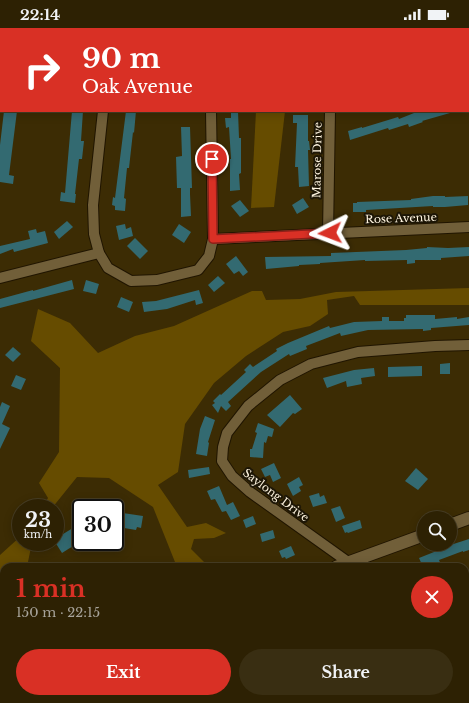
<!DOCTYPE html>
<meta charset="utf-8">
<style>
body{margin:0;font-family:"Libre Baskerville",serif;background:#392e12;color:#f1f3f6;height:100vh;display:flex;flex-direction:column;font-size:15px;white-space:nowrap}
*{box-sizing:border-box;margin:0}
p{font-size:13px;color:#a7a39a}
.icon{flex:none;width:22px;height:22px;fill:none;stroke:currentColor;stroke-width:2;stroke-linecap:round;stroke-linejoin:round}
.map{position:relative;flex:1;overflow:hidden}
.side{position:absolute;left:0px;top:535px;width:469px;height:140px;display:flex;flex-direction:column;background:#2d2103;border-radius:12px 12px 0 0;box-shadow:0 2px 10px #0003,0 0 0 1px #483e25}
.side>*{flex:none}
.hud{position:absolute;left:0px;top:0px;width:469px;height:84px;box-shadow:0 2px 10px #0003,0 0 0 1px #483e25;background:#d93025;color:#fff;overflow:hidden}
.controls{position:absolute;left:417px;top:483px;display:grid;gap:8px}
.controls a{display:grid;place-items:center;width:40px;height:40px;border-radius:50%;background:#2d2103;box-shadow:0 2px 10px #0003,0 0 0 1px #483e25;font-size:20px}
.speed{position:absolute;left:12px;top:471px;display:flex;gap:8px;font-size:20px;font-weight:700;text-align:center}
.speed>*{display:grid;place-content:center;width:52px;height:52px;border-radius:50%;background:#2d2103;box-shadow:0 2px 10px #0003,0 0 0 1px #483e25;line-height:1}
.speed small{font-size:10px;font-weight:400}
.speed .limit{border:2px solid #111;border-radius:6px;background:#fff;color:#111}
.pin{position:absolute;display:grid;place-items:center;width:34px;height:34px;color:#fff;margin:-17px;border:2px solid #fff;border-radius:50%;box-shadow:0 1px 4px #0007}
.me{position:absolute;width:44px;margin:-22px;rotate:267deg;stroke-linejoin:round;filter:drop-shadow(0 0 3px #0008)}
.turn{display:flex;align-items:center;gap:14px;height:84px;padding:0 16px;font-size:18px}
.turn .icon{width:52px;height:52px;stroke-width:2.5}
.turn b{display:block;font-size:28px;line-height:34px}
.round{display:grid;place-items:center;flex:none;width:42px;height:42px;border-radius:21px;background:#392e12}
.summary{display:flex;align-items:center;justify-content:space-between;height:68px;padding:0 16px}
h1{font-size:24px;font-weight:700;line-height:30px;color:#d93025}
.primary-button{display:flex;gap:8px;margin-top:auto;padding:8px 16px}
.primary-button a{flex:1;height:46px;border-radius:24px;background:#d93025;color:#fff;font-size:16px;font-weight:700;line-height:46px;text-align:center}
.primary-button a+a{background:#392e12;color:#f1f3f6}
.status{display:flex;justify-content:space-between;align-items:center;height:28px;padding:0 20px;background:#2d2103;direction:ltr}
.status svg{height:11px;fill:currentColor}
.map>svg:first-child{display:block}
.green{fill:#664c00}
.building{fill:#336a71}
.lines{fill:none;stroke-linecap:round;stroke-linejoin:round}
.minor-casing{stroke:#201500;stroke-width:12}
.tertiary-casing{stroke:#201500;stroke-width:14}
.minor{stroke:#715f39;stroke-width:10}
.tertiary{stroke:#715f39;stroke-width:12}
.route-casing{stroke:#8d1f18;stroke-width:10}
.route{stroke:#d93025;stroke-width:7}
.labels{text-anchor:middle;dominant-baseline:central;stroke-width:4;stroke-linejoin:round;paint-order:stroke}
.street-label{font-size:11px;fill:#fdf3de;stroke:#1d1606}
</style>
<div class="status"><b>22:14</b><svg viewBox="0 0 49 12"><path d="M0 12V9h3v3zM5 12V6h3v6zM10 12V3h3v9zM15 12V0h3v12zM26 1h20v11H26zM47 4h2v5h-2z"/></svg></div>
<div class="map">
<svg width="469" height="675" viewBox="0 0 469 675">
<rect width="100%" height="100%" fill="#3c2c04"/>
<!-- green -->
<g class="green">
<polygon points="256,83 285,83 274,179 251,180"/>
<polygon points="469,260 469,277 360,277 354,268 327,272 328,286 310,298 283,304 246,328 214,355 185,396 178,444 158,457 187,499 206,495 226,505 214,510 194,511 191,521 209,539 177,539 153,479 109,450 77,449 52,480 42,480 48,470 39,455 59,424 60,340 31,313 38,281 70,295 98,325 135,308 174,298 252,263 262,263 266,272 300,271 336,264"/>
<polygon points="21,508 21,514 32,514 27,539 4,539 4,596 0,599 0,527"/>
<polygon points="469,553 469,675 395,675 387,671 465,671 465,555"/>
</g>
<!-- building -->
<g class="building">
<polygon points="4,83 17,83 9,147 14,148 13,156 0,154 0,117"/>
<polygon points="72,83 83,83 81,113 84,113 82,131 79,131 75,166 76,166 75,175 60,173 61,164 65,165"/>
<polygon points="126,83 136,83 134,105 133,104 129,140 127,140 124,170 126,171 125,183 115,182 115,178 112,177 113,169 115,170"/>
<polygon points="231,83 238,83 239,110 241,110 241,145 239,146 240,162 230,163 230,131 231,131 229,99 226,100 225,90 231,90"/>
<polygon points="419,83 450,83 450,85 422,93 423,94 409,99 408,96 389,102 388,100 350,112 348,103 362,99 362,100 398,89 399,91"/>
<polygon points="293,87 308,87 308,113 309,113 310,122 308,122 309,158 299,159 298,139 295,139 297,95 293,95"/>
<polygon points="181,99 190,99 192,160 190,160 190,166 191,188 181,189 181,160 177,160 176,129 182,128"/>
<polygon points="433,168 445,168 445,169 468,168 468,177 445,179 433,179 433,178 366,182 366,184 353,184 353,175 357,175 357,174 411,172 411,171"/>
<polygon points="303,170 309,179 297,186 292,177"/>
<polygon points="240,172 249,183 240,189 231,178"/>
<polygon points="67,193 73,199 59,211 54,204"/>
<polygon points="125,196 126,201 131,199 133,208 119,212 116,198"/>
<polygon points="179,196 191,204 184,215 172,207"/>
<polygon points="36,201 37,205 45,203 48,215 14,224 13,221 0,226 0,218 30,211 28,203"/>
<polygon points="135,210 148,223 140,231 127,218"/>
<polygon points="427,219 448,220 469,219 469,228 441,230 441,232 415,232 415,235 407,236 407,232 365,233 365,232 320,235 320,236 299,237 299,238 266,241 265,229 331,228 331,225 406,222 427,220"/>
<polygon points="236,228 248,244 243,248 239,243 234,246 226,236"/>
<polygon points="218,248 225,255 214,264 208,257"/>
<polygon points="72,252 74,261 0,280 0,271 33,262 33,263"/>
<polygon points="86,252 99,256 96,266 83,263"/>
<polygon points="199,262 203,275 196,277 195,272 167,281 144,284 142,274 156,273"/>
<polygon points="121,269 133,274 129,284 117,279"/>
<polygon points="406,287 435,287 435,291 457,289 457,291 469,289 469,297 431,300 431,302 423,303 423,301 368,302 341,308 340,305 306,318 307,321 290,328 289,326 261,344 228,374 231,378 226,383 221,378 218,385 212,377 215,375 213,373 220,366 221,367 246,344 244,342 250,336 253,339 277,323 276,321 288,315 329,298 330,300 354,294 382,293 382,289 389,289 389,293 404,293 404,290 406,290"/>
<polygon points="13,319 21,326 13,334 5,327"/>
<polygon points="450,335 450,346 440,346 440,336"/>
<polygon points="422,338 422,348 388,349 388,339"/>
<polygon points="374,340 375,348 361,350 362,356 347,359 346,353 327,360 323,350 354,342"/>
<polygon points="16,347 26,351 21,362 11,358"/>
<polygon points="290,367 302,381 295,386 293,385 280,399 267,387"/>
<polygon points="2,374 10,378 2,396 10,400 0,421 0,379"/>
<polygon points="205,388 215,392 208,414 209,415 207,428 196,426 200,401"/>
<polygon points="258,395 274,401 272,409 268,408 266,415 264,414 263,430 250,429 250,421 252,421 257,405 255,404"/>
<polygon points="274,435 281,450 273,454 270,447 265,449 261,441"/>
<polygon points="209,439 210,446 189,450 188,442"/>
<polygon points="416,440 428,451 418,462 405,453"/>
<polygon points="299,449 303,457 299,459 301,463 293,468 287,456"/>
<polygon points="219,458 227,477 233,474 240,488 231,492 226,483 222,484 215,471 211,472 207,463"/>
<polygon points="319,465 320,469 324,467 327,475 313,479 309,468"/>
<polygon points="340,478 345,490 336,494 331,481"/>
<polygon points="116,484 143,488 141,500 137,499 136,502 124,500 124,498 115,497"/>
<polygon points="253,488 256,496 246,500 243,492"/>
<polygon points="360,492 362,500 348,505 347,504 345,505 342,498"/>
<polygon points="81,495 81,513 62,525 55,514 55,511"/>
<polygon points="273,502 275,510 262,514 260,506"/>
<polygon points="469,511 469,522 463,524 463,523 439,532 442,539 423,539 419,530 439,522 438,521"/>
<polygon points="291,518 295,527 286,531 285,529 282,530 279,523"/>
</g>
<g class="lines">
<defs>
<g id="minor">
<polyline points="112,1 113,0"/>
<polyline points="231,1 232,0"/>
<polyline points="374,1 374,0"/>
<polyline points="468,44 469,44"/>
<polyline points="103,83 93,177 94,206 99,225 108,240 131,253 157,252 198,242 209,228 213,211 211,83"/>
<polyline points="328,205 330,83"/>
<polyline points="213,211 469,199"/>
<polyline points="0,250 99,225"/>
<polyline points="348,534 250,464 232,448 222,433 223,419 227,405 248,378 280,352 311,336 358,324 435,318 469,317"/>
</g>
<g id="tertiary">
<polyline points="450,497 469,490"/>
<polyline points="336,539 424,507"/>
<polyline points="8,675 15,671"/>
</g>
</defs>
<!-- minor casing -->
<use href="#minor" class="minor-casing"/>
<!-- tertiary casing -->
<use href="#tertiary" class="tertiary-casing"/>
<!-- minor -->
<use href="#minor" class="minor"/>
<!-- tertiary -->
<use href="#tertiary" class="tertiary"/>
</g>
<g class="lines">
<defs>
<polyline id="route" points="212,131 213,211 330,205"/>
</defs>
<!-- route casing -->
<use href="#route" class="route-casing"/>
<!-- route -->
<use href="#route" class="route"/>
</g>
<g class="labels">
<!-- street labels -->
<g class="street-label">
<text transform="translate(317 132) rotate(-89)">Marose Drive</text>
<text transform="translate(401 190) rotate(-2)">Rose Avenue</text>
<text transform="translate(276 467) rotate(37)">Saylong Drive</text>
</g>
</g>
</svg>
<div class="controls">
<a><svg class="icon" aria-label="search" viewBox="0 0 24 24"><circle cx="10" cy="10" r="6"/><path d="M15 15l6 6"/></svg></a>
</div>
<div class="speed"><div>23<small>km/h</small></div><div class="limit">30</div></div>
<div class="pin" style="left:212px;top:131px;background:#d93025"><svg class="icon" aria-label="arrive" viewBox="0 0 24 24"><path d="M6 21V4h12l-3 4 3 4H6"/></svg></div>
<svg class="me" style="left:330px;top:205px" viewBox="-20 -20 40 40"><path d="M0-17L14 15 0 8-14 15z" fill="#d93025" stroke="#fff" stroke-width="4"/></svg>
<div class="hud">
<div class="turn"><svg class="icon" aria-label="right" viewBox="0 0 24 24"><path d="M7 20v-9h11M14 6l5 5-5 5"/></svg><div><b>90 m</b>Oak Avenue</div></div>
</div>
<section class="side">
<div class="summary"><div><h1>1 min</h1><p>150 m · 22:15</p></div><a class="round" style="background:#d93025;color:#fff"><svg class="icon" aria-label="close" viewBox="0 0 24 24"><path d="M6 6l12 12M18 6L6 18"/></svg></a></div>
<div class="primary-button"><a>Exit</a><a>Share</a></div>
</section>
</div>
